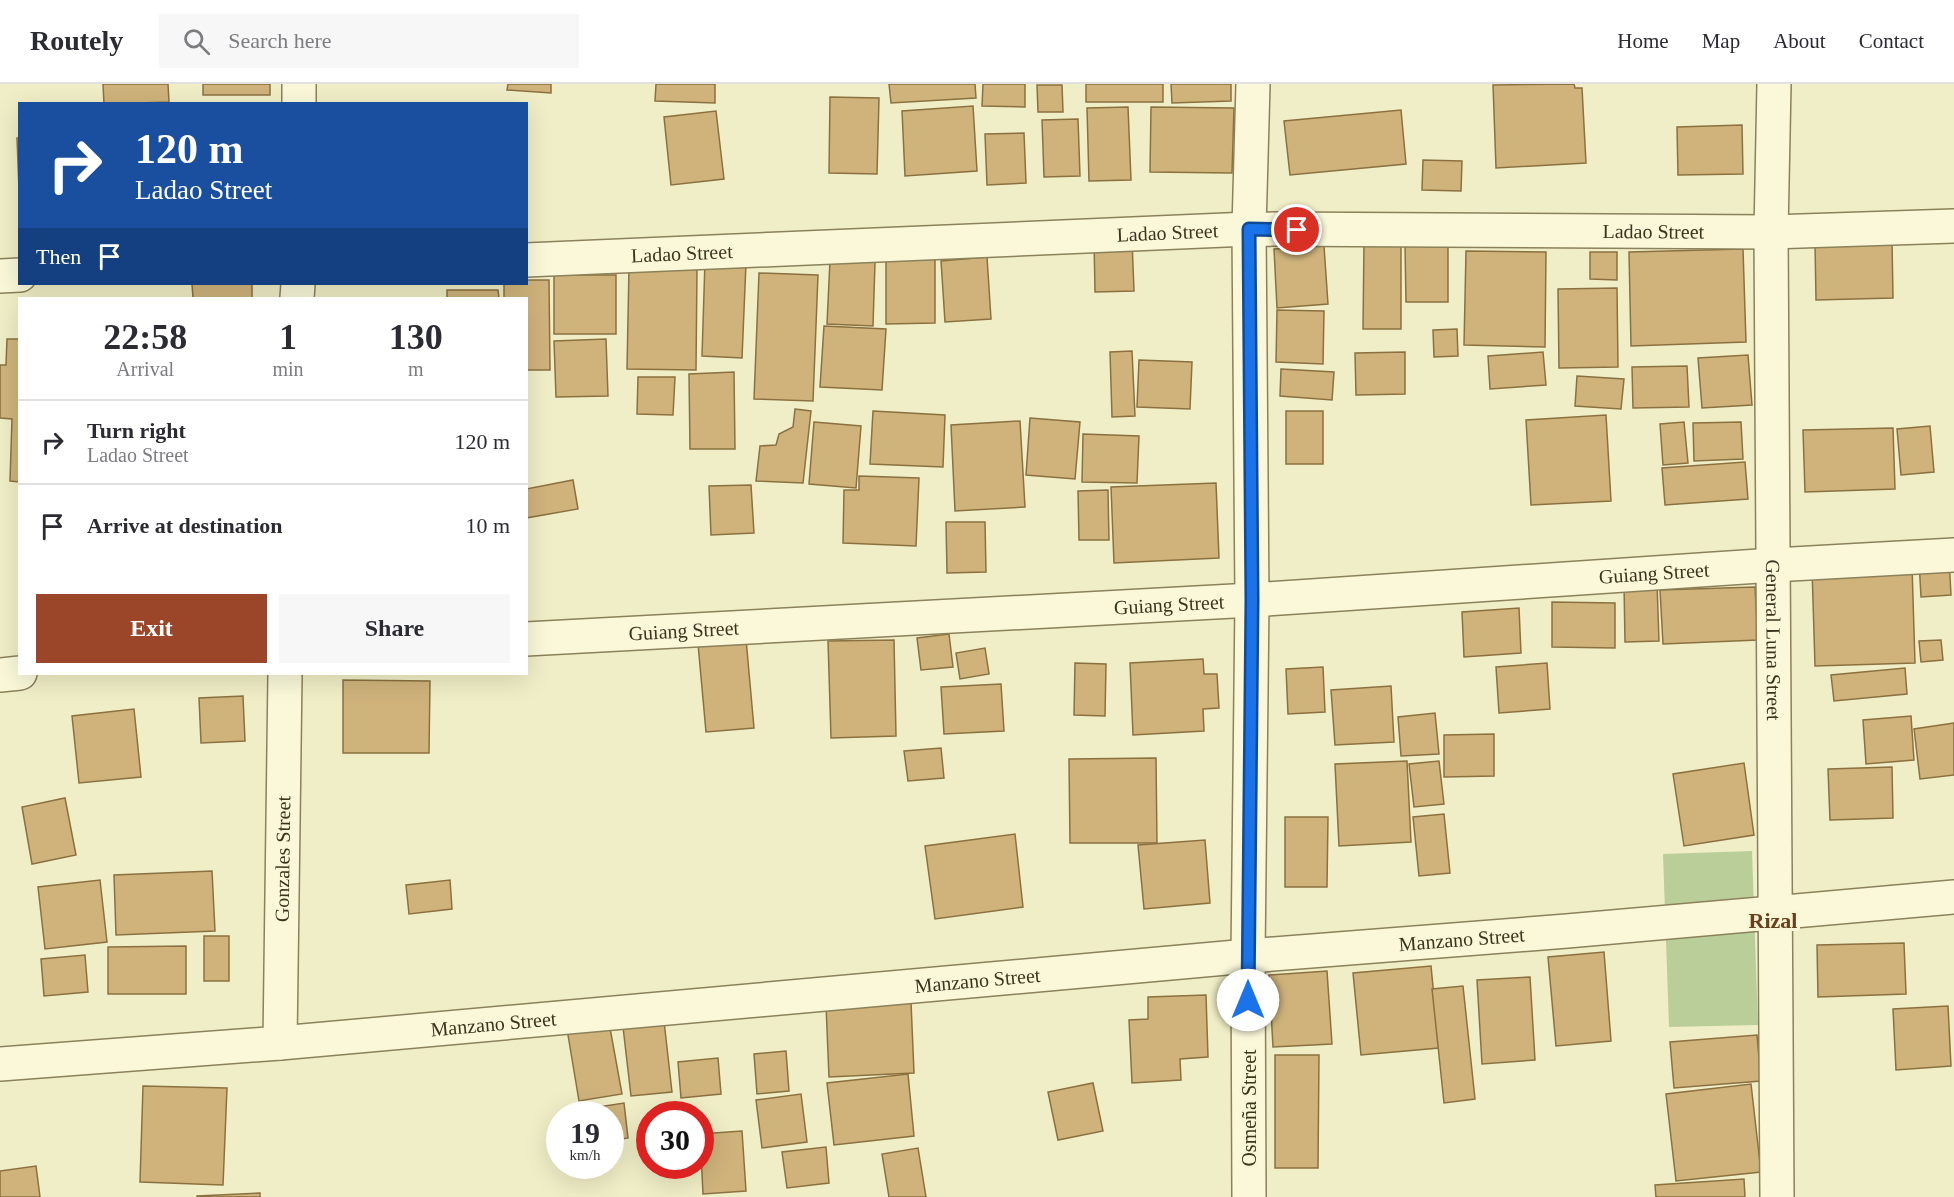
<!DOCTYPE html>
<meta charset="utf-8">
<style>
body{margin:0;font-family:"Times New Roman",serif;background:#f7f7f7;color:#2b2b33;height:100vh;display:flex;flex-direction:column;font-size:22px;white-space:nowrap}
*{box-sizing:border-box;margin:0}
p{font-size:20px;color:#7c7c81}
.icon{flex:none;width:33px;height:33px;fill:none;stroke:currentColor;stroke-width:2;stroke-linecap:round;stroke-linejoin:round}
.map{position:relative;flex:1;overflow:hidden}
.sheet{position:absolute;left:18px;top:213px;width:510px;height:378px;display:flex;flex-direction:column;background:#fff;border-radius:0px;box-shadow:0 6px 24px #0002}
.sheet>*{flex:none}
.guide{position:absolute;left:18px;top:18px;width:510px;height:183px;border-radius:0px;box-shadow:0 6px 24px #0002;background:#1a4fa0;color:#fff;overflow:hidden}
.speed{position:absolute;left:546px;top:1017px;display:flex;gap:12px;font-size:30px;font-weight:700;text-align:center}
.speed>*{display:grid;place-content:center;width:78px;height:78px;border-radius:50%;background:#fff;box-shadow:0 6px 24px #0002;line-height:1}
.speed small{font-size:15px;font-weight:400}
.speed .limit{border:9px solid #d22;background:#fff;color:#111}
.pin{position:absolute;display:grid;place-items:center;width:51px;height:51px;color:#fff;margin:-26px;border:3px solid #fff;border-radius:50%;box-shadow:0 2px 6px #0007}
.me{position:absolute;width:66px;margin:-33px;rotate:0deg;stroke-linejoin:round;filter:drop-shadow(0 0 4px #0008)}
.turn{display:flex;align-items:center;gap:21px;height:126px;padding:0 18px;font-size:27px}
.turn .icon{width:78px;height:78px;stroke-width:2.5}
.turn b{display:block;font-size:42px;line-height:51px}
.then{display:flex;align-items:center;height:57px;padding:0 18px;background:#0003;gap:12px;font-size:22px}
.eta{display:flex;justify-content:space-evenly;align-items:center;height:102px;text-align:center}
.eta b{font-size:36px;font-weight:700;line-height:42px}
.cta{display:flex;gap:12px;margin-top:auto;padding:12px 18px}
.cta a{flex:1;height:69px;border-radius:0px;background:#9c4629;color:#fff;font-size:24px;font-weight:700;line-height:69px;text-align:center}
.cta a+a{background:#f7f7f7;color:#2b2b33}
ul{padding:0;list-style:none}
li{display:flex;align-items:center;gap:18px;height:84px;padding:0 18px;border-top:2px solid #e1e1e2}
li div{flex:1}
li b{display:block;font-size:22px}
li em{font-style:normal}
header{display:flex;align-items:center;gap:36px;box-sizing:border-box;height:84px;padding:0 30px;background:#fff;border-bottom:2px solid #e1e1e2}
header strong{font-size:28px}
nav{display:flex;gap:33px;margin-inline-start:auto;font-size:21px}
.search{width:420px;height:54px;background:#f7f7f7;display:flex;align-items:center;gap:15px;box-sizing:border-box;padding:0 21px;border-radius:0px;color:#7c7c81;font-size:22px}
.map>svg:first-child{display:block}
.green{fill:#bace99}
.building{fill:#cfb37b;stroke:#8b7140;stroke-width:1.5}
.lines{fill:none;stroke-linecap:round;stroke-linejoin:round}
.minor-casing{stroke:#8b815b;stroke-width:36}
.minor{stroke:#faf8d9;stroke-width:33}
.route-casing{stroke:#114b97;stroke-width:15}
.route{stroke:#1a73e8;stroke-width:10}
.labels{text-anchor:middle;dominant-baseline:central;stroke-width:6;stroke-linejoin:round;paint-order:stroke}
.street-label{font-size:20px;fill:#3b341f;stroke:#f7f6d5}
.quarter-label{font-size:22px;font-weight:bold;fill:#69401d;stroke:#f7f6d5}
</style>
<header>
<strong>Routely</strong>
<div class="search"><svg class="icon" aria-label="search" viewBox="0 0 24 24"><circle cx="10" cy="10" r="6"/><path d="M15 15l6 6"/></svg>Search here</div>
<nav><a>Home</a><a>Map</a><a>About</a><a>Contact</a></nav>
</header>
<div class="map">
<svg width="1954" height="1113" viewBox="0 0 1954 1113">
<rect width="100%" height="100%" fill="#f0eec6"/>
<!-- green -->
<polygon class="green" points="1752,767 1758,941 1669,943 1663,770"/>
<!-- building -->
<g class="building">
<polygon points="103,0 168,0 169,18 104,20"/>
<rect x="203" y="0" width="67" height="11"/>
<polygon points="508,0 551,0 551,9 507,6"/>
<polygon points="656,0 715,0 715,19 655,17"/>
<polygon points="889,0 975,0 976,14 891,19"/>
<polygon points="983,0 1025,0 1025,23 982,22"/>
<rect x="1086" y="0" width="77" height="18"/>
<polygon points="1171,0 1231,0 1231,17 1172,19"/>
<polygon points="1574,0 1575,4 1582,4 1586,79 1496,84 1493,1"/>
<polygon points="1037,1 1062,1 1063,28 1038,28"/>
<polygon points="830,13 879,14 877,90 829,89"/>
<polygon points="973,22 977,87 905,92 902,27"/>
<polygon points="1128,23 1131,96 1089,97 1087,24"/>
<polygon points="1151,23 1234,24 1232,89 1150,88"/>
<polygon points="1401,26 1406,80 1290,91 1284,37"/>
<polygon points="716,27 724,95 671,101 664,33"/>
<polygon points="1078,35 1080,92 1044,93 1042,36"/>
<polygon points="1742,41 1743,90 1678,91 1677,43"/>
<polygon points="1024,49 1026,99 987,101 985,50"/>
<polygon points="17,54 20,54 19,106"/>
<polygon points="1423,76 1462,77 1461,107 1422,106"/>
<polygon points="1094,156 1132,156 1134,207 1095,208"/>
<polygon points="1401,157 1401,245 1363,245 1364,158"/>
<polygon points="1892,157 1893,214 1816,216 1815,159"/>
<polygon points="886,162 935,163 935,239 886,240"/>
<polygon points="1324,162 1328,220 1277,224 1274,165"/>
<polygon points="1405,162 1448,162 1448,218 1406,218"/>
<polygon points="1743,165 1746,258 1631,262 1629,168"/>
<polygon points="1466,167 1546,168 1545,263 1464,261"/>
<polygon points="1590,168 1617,168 1617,196 1590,195"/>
<polygon points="987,173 991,235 945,238 941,177"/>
<polygon points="830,176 875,178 873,242 827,240"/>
<polygon points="705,177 746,179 742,274 702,272"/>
<polygon points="629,184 697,184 696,286 627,285"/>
<polygon points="759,189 818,191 813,317 754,315"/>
<rect x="554" y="191" width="62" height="59"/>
<polygon points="526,196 549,196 550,286 526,286 526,214 504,214 504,200 526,200"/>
<polygon points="192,200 252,200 252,214 193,214"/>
<polygon points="1617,204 1618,283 1559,284 1558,205"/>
<polygon points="447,206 498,206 499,214 447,214"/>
<polygon points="1277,226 1324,227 1323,280 1276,278"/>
<polygon points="824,242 886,245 882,306 820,303"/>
<polygon points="1457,245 1458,272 1434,273 1433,246"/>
<polygon points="7,255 20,255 20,398 10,397 12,335 0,334 0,281 6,281"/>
<polygon points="606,255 608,312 556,313 554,257"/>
<polygon points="1132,267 1135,332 1112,333 1110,268"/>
<polygon points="1405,268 1405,310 1356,311 1355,269"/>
<polygon points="1543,268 1546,301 1490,305 1488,272"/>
<polygon points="1748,271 1752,321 1702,324 1698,274"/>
<polygon points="1139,276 1192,278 1190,325 1137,323"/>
<polygon points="1687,282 1689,323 1633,324 1632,283"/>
<polygon points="1281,285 1334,288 1332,316 1280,312"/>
<polygon points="734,288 735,365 690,365 689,290"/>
<polygon points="1577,292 1624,295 1621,325 1575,322"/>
<polygon points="638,293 675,293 673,331 637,330"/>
<polygon points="795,325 811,327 803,399 756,397 760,362 776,361 779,350 793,343"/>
<polygon points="873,327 945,331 943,383 870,380"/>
<rect x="1286" y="327" width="37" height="53"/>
<polygon points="1606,331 1611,417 1531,421 1526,336"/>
<polygon points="1030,334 1080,338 1075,395 1026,391"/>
<polygon points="1020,337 1025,423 955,427 951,341"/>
<polygon points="814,338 861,342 856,404 809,400"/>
<polygon points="1684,338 1688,379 1663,381 1660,340"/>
<polygon points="1741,338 1743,375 1694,377 1693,339"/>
<polygon points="1930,342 1934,388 1901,391 1897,345"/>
<polygon points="1893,344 1895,405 1805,408 1803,346"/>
<polygon points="1083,350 1139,352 1137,399 1082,398"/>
<polygon points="1745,378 1748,415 1665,421 1662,384"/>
<polygon points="859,392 919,394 916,462 843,459 844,406 859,406"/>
<polygon points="573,396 578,425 526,434 526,405"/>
<polygon points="1216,399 1219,474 1114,479 1111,403"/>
<polygon points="751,401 754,449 711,451 709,402"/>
<polygon points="1108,406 1109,456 1079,456 1078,407"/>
<polygon points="946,438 985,438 986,488 947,489"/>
<polygon points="1949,474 1951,511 1921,513 1919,477"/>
<polygon points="1912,482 1915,579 1815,582 1812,485"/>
<polygon points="1657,499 1659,557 1625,558 1624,500"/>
<polygon points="1755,503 1758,556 1663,560 1660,506"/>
<polygon points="1552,518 1615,519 1615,564 1552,563"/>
<polygon points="1519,524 1521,569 1464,573 1462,528"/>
<polygon points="949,550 953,583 921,586 917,554"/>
<polygon points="746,555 754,644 706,648 698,560"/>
<polygon points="894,556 896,652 831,654 828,557"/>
<polygon points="1941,556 1943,576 1921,578 1919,557"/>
<polygon points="985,564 989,590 960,595 956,569"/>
<polygon points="1203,575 1204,590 1217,590 1219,624 1203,625 1204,647 1133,651 1130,579"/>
<polygon points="1075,579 1106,580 1105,632 1074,631"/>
<polygon points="1547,579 1550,625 1499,629 1496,583"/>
<polygon points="1323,583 1325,628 1288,630 1286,585"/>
<polygon points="1905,584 1907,610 1834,617 1831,591"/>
<polygon points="343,596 430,597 429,669 343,669"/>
<polygon points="1001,600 1004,647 944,650 941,603"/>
<polygon points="1391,602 1394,658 1335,661 1331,606"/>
<polygon points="243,612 245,657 201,659 199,614"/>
<polygon points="134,625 141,693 79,699 72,632"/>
<polygon points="1435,629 1439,670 1401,672 1398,633"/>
<polygon points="1911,632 1914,676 1866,680 1863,636"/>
<polygon points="1954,639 1954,691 1920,695 1914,645"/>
<polygon points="1494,650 1494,692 1444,693 1444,651"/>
<polygon points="941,664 944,694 908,697 904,667"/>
<polygon points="1156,674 1157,759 1070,759 1069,675"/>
<polygon points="1407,677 1411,758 1339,762 1335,680"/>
<polygon points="1439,677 1444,720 1414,723 1409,680"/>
<polygon points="1744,679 1754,751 1684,762 1673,690"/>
<polygon points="1892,683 1893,734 1830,736 1828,685"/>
<polygon points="65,714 76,771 32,780 22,723"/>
<polygon points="1444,730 1450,789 1419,792 1413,733"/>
<polygon points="1285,733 1328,733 1327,803 1285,803"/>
<polygon points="1015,750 1023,823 935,835 925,762"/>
<polygon points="1205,756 1210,819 1144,825 1138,761"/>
<polygon points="212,787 215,847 116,851 114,791"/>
<polygon points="100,796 107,858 45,865 38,803"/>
<polygon points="450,796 452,825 409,830 406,801"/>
<rect x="204" y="852" width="25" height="45"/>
<polygon points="1904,859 1906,910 1818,913 1817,861"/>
<polygon points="186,862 186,910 108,910 108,863"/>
<polygon points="1604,868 1611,957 1556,962 1548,873"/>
<polygon points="85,871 88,908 44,912 41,875"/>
<polygon points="1431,882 1439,964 1361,971 1353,889"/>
<polygon points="1327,887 1332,960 1273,963 1269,891"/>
<polygon points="1530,893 1535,976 1482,980 1477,896"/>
<polygon points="1463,902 1475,1015 1444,1019 1432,905"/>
<polygon points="1206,911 1208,973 1180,975 1181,996 1132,999 1129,936 1148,935 1148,913"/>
<polygon points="911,918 914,989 829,993 826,921"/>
<polygon points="1948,922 1951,982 1896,986 1893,925"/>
<polygon points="608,933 622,1010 579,1017 566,939"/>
<polygon points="664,937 672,1008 631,1012 623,943"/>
<polygon points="1757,951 1761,997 1674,1004 1670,958"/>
<polygon points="786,967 789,1007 757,1010 754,970"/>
<polygon points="1275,971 1319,971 1318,1084 1275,1084"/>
<polygon points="718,974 721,1010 681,1014 678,978"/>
<polygon points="908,990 914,1052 834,1061 827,999"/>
<polygon points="1093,999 1103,1047 1058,1056 1048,1008"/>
<polygon points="1751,1000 1761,1088 1676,1097 1666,1010"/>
<polygon points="143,1002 227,1004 223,1101 140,1098"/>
<polygon points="801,1010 807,1058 762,1064 756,1016"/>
<polygon points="624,1019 628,1054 610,1057 610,1030 579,1030 579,1026"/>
<polygon points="742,1047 746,1107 703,1110 700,1050"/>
<polygon points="826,1063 829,1099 787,1104 782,1068"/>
<polygon points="918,1064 926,1113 889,1113 882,1070"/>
<polygon points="36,1082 40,1113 0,1113 0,1087"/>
<polygon points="1744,1095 1745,1113 1656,1113 1655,1101"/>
<polygon points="260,1109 260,1113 197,1113 197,1112"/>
</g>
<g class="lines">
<defs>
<g id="minor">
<path id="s1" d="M1774,0L1771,148L1777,1113"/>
<polyline points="299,20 299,0"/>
<path id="s2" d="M526,176L1249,145L1771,148L1954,142"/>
<polyline points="0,192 20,191"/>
<polyline points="297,214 298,200"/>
<path id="s3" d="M526,555L1252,516L1774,481L1954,471"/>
<polyline points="0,591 20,589"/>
<path id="s4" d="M280,959L285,590"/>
<path id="s5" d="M0,980L280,959L1248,872L1567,847L1954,813"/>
<polyline points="1249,1113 1248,872 1252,516 1249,145 1253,0"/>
</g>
</defs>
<!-- minor casing -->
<use href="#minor" class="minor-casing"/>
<!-- minor -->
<use href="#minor" class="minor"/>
</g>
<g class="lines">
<defs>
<polyline id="route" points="1248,916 1252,516 1249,145 1297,146"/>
</defs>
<!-- route casing -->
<use href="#route" class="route-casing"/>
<!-- route -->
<use href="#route" class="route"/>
</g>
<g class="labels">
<!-- street labels -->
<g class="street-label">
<text stroke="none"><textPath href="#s2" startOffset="1128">Ladao Street</textPath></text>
<text stroke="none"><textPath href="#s2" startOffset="642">Ladao Street</textPath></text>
<text stroke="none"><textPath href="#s2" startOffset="156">Ladao Street</textPath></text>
<text stroke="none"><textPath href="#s3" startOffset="1130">Guiang Street</textPath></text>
<text stroke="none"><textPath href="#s3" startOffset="644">Guiang Street</textPath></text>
<text stroke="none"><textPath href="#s3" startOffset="158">Guiang Street</textPath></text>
<text stroke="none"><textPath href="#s1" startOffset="556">General Luna Street</textPath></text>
<text stroke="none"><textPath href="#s4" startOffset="184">Gonzales Street</textPath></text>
<text stroke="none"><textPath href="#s5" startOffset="1467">Manzano Street</textPath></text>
<text stroke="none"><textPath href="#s5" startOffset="981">Manzano Street</textPath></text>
<text stroke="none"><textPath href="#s5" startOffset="495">Manzano Street</textPath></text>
<text transform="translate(1249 1024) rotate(-90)">Osmeña Street</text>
</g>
<!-- quarter labels -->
<g class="quarter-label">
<text x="1773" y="836">Rizal</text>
</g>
</g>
</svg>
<div class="speed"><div>19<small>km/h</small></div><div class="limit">30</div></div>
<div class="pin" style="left:1297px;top:146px;background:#d93025"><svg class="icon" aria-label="arrive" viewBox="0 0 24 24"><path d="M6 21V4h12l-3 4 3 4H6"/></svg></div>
<svg class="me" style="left:1248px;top:916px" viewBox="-20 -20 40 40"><circle r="19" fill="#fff"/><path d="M0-13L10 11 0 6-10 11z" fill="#1a73e8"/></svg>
<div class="guide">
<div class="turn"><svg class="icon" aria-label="right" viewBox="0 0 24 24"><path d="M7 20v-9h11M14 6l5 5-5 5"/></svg><div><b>120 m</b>Ladao Street</div></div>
<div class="then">Then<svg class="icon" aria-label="arrive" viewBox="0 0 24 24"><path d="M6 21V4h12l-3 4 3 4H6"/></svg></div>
</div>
<section class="sheet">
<div class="eta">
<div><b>22:58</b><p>Arrival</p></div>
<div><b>1</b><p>min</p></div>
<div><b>130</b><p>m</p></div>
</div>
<ul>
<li><svg class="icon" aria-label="right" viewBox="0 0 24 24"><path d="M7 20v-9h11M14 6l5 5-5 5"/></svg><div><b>Turn right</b><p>Ladao Street</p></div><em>120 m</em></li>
<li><svg class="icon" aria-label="arrive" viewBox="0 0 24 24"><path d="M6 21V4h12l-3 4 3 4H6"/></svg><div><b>Arrive at destination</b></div><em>10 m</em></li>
</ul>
<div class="cta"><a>Exit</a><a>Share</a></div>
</section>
</div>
